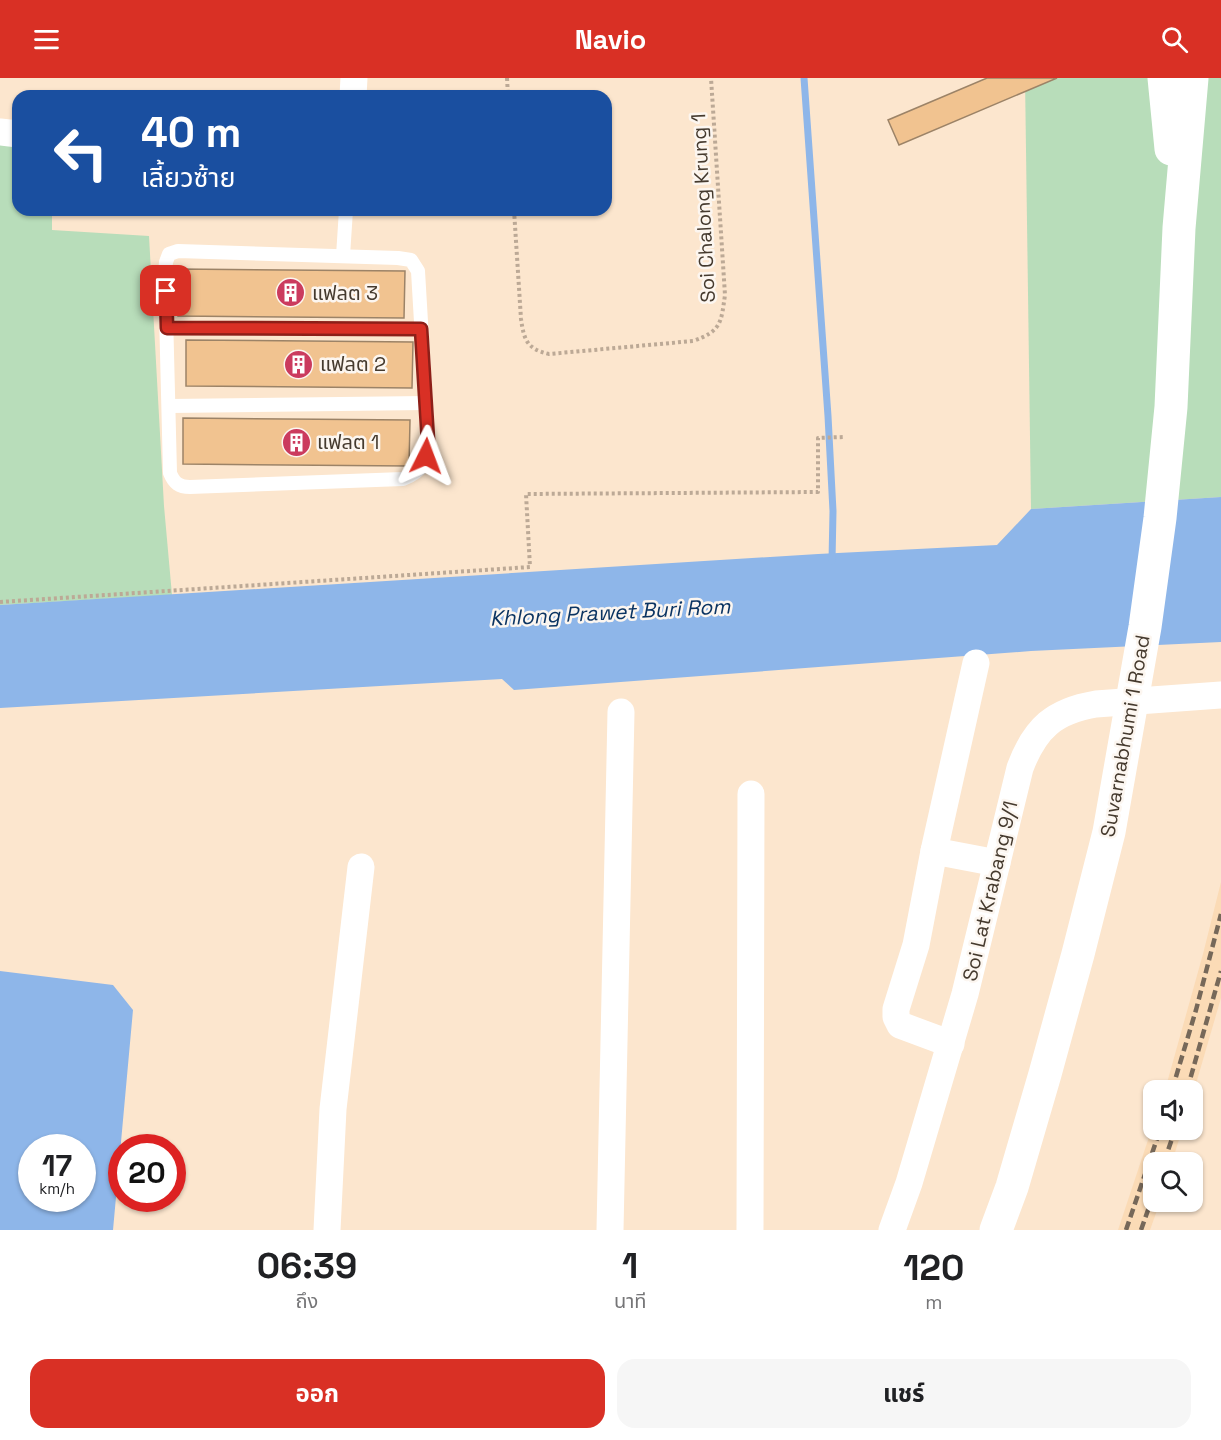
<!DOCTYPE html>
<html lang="th">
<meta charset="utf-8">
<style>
body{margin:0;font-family:"Space Grotesk","Noto Sans Thai",sans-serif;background:#f6f6f6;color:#202124;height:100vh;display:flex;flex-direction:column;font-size:22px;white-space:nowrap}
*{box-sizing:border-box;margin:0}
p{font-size:20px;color:#757577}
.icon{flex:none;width:33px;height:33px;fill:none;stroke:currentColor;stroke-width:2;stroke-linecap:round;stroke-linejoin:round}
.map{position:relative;height:1152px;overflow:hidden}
.sheet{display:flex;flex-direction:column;background:#fff;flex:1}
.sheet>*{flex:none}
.banner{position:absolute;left:12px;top:12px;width:600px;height:126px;border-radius:18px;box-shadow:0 2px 4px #0004;background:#1a4fa0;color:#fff;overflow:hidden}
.fabs{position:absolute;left:1143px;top:1002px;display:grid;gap:12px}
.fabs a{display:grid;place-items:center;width:60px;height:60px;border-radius:12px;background:#fff;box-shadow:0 2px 4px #0004;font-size:30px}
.speed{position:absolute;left:18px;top:1056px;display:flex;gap:12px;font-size:30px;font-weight:700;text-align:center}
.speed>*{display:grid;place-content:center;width:78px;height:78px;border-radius:50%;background:#fff;box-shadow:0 2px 4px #0004;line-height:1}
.speed small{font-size:15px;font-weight:400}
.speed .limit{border:9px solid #d22;background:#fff;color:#111}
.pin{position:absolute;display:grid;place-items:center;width:51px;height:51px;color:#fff;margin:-26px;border-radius:12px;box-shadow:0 3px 9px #0006}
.me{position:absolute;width:66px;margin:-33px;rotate:3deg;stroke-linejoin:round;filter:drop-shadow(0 0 4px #0008)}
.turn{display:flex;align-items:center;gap:21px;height:126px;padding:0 30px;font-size:27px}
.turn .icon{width:78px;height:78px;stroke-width:2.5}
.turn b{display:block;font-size:42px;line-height:51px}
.eta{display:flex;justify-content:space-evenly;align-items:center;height:102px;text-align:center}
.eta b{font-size:36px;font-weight:700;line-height:42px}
.action{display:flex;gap:12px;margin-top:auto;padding:12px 30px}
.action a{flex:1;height:69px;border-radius:18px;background:#d93025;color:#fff;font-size:24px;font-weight:700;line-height:69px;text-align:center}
.action a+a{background:#f6f6f6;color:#202124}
header{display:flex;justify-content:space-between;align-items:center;height:78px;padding:0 30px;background:#d93025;color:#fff;font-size:27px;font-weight:700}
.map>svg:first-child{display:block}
.built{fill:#fbdbb6}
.green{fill:#b8ddba}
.water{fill:#8eb6e9;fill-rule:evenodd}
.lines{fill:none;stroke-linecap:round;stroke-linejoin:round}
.stream{stroke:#8eb6e9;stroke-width:7}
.building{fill:#f1c390;stroke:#9c8367;stroke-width:1.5}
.path{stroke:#bca996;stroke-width:4;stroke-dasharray:3 3;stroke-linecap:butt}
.lane{stroke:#fff;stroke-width:14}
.street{stroke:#fff;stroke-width:27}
.highway{stroke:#fff;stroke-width:33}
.rail{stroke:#766859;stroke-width:4.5;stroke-dasharray:9 4.5;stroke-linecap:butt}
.route-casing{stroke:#8d1f18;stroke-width:15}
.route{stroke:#d93025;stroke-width:10}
.labels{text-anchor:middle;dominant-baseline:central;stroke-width:5;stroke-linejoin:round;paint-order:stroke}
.street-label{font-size:20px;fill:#453a2e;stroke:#fcf6f0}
.poi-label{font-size:20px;fill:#453a2e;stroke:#fcf6f0;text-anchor:start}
.water-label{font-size:21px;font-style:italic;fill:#0b3462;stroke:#fcf6f0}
</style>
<header><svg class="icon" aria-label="menu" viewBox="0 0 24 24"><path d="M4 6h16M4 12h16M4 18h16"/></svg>Navio<svg class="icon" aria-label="search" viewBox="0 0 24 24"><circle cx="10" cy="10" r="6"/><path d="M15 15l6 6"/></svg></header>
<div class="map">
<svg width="1221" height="1152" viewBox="0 0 1221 1152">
<rect width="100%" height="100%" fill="#fce6ce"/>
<!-- built -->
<g class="built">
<polygon points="1221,804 1221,920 1193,1016 1192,1012 1165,1012 1203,876"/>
<polygon points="1153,1047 1154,1052 1182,1052 1172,1084 1154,1084 1154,1124 1160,1124 1150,1152 1118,1152"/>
</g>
<!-- green -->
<g class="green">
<polygon points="1025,0 1221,0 1221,419 1031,431"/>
<polygon points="0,63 18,65 18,132 52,132 52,152 149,158 164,428 172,517 0,527"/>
</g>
<!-- water -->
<g class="water">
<polygon points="1221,419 1221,564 1031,573 514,612 502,601 0,630 0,527 818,476 997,467 1031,431"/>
<path d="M0,893L113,907L133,932L113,1152H0ZM32,1070H82V1120H32Z"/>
</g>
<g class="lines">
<!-- stream -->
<polyline class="stream" points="804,0 828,338 833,433 832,483"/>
</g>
<!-- building -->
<g class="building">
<polygon points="987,0 1057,0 899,67 888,42"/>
<polygon points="178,191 405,193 404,240 178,238"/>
<polygon points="186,262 413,264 412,310 186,308"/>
<polygon points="183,340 410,342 409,388 183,386"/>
</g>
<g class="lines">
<!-- path -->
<g class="path">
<polyline points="507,0 508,18"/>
<path d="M514,132L521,241C524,262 527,271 549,276L693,263C722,253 721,244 725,217L711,0"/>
<polyline points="0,524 530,489 526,416 818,414 818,360 843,359"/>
</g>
<!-- lane -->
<g class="lane">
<path d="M178,173L398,180L411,182L418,193L428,363C425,384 424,393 403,401L190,409C179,409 174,405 170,395L165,195L166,184L169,176Z"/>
<polyline points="343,178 346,132"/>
<polyline points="167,250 421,251"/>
<polyline points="169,328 426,325"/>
</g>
<!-- street -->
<g class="street">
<polyline points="353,18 354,0"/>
<polyline points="0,54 18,56"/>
<polyline points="934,773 997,785"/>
<polyline points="951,966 900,947 896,939 896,931 916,867 934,773 976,585"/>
<polyline points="327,1152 333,1031 361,789"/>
<polyline points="610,1152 621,634"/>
<polyline points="750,1152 751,716"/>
<path d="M892,1152L909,1105L965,916L1020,690C1035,650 1054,633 1096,626L1221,617"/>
</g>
<!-- highway -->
<g class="highway">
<polyline points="1164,0 1171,71"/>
<polyline points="996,1152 1012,1109 1045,996 1078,876 1109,754 1145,549 1160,440 1171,329 1179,150 1192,0"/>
</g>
<!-- rail -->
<g class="rail">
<polyline points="1172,1012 1196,932 1221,836"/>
<polyline points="1187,1012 1221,893"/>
<polyline points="1164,1084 1175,1052"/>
<polyline points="1126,1152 1160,1052"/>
<polyline points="1141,1152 1154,1115"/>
</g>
</g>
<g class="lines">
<defs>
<polyline id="route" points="166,213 167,250 421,251 428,363 426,378"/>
</defs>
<!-- route casing -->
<use href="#route" class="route-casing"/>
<!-- route -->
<use href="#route" class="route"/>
</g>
<!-- icons -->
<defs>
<symbol id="building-disc" viewBox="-11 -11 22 22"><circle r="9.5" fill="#cb3b5e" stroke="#fcf6f0"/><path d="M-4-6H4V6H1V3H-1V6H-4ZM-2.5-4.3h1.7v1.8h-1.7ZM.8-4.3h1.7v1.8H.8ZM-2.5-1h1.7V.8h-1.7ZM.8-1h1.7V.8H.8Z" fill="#fff"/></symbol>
</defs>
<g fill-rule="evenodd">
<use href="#building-disc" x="274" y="198" width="33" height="33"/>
<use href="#building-disc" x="282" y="270" width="33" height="33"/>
<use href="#building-disc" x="280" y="348" width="33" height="33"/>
</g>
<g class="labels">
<!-- street labels -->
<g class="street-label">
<text transform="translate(703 130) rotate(-93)">Soi Chalong Krung 1</text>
<text transform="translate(1125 658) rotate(-80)">Suvarnabhumi 1 Road</text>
<text transform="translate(990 813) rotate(-77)">Soi Lat Krabang 9/1</text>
</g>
<!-- poi labels -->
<g class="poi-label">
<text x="312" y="215">แฟลต 3</text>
<text x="320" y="286">แฟลต 2</text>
<text x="317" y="364">แฟลต 1</text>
</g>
<!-- water labels -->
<g class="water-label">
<text transform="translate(610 534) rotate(-3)">Khlong Prawet Buri Rom</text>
</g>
</g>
</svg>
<div class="fabs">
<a><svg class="icon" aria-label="sound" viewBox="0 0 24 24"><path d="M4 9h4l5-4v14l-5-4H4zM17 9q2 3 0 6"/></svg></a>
<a><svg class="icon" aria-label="search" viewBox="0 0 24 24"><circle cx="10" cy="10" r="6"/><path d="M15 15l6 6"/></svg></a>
</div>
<div class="speed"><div>17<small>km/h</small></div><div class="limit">20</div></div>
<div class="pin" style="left:166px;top:213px;background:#d93025"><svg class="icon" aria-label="arrive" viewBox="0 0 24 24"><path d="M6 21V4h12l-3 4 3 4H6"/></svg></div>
<svg class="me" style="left:426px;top:378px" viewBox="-20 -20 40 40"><path d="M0-17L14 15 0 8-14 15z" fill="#d93025" stroke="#fff" stroke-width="4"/></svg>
<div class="banner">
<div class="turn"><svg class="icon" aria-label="left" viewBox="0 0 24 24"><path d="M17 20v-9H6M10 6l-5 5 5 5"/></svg><div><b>40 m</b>เลี้ยวซ้าย</div></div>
</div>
</div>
<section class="sheet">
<div class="eta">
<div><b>06:39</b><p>ถึง</p></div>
<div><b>1</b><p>นาที</p></div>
<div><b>120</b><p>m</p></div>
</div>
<div class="action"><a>ออก</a><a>แชร์</a></div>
</section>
